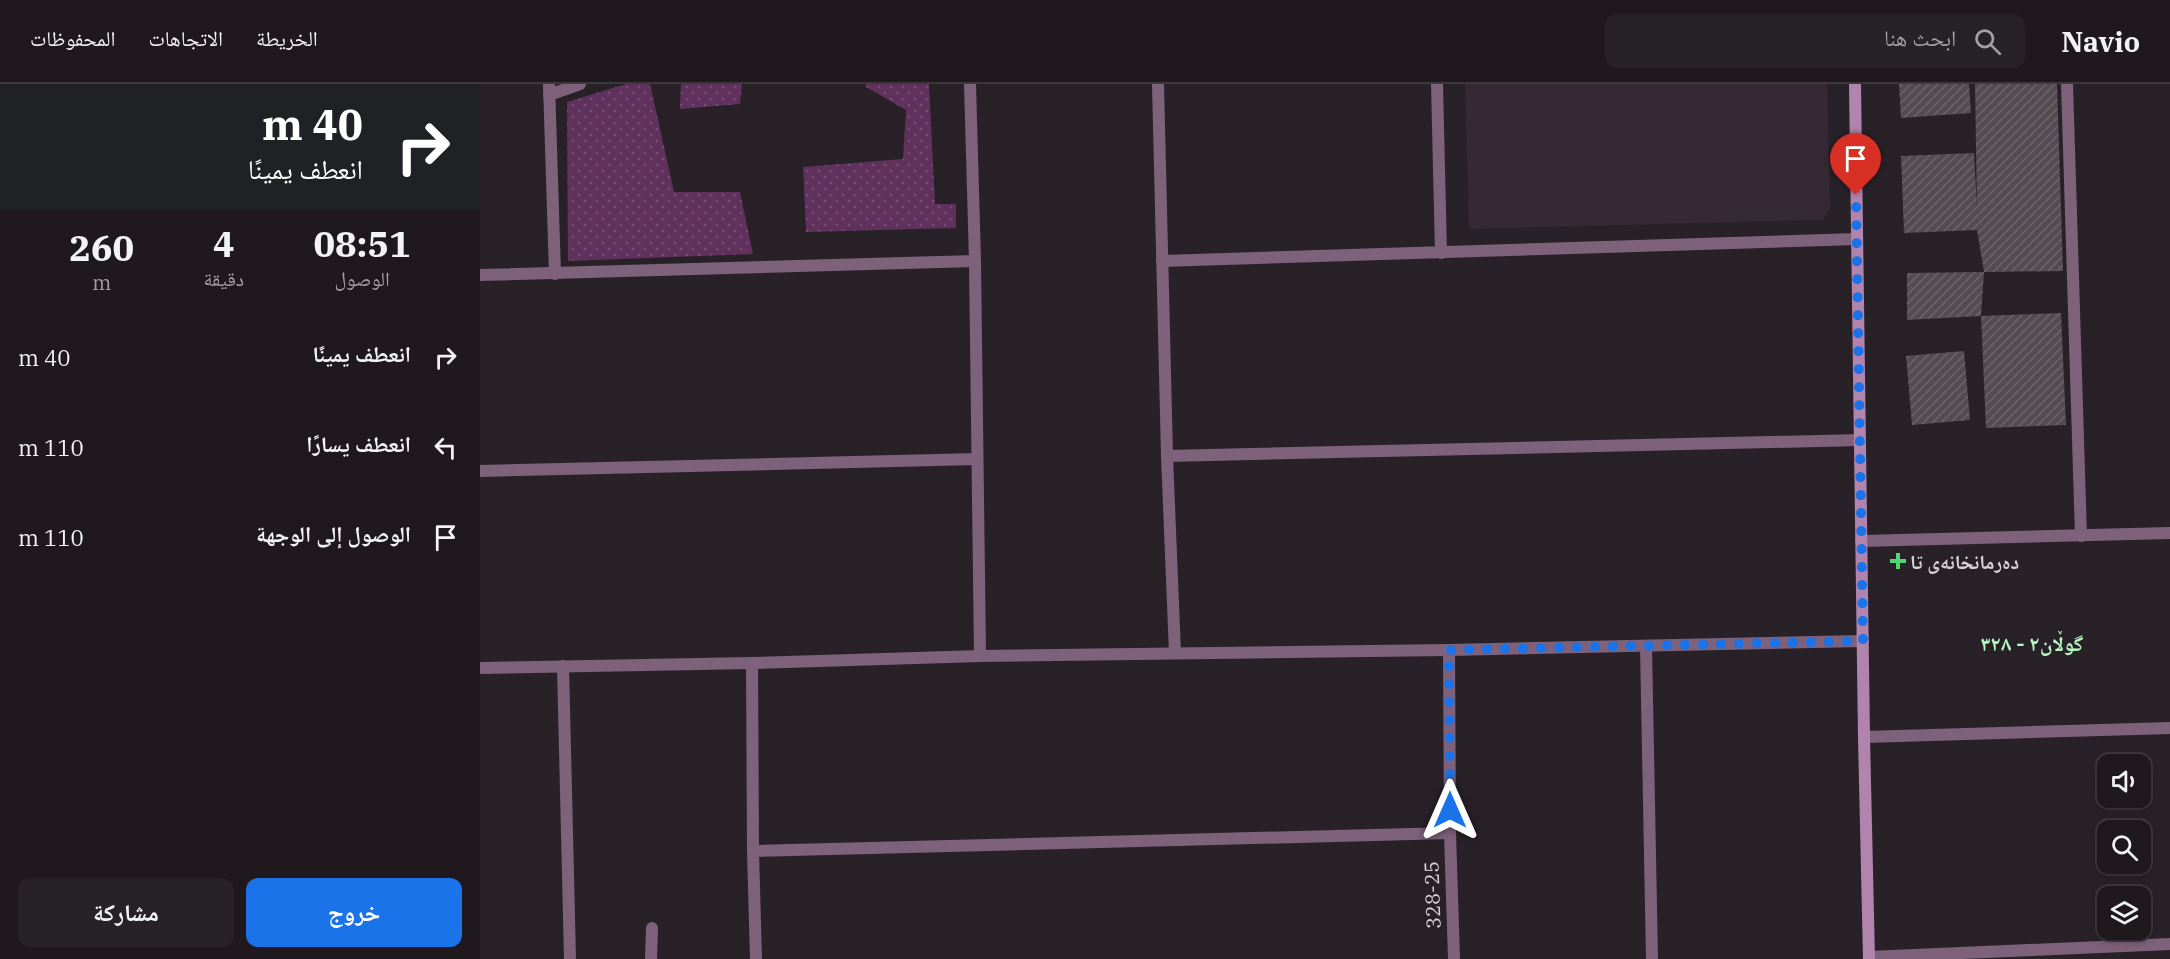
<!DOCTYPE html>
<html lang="ar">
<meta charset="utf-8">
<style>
body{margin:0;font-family:"IBM Plex Serif","Noto Naskh Arabic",serif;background:#272227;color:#f1f3f6;direction:rtl;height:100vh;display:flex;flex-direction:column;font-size:22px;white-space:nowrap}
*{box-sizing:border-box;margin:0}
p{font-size:20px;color:#a1a0a4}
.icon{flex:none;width:33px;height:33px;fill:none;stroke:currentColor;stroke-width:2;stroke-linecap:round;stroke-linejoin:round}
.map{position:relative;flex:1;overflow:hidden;direction:ltr}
.sheet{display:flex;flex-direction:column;background:#1f191e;width:480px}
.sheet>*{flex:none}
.banner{background:#202124;color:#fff;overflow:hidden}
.buttons{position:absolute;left:1617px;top:670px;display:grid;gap:12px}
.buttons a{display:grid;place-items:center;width:54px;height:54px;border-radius:12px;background:#1f191e;box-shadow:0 3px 9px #0003,0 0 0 2px #3c383c;font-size:30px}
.pin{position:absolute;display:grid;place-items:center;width:51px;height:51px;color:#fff;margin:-62px -26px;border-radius:50% 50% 50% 0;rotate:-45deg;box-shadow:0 0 6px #0007}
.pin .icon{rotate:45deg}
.me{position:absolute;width:66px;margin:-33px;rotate:0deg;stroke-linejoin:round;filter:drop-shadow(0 0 4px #0008)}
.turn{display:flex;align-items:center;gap:21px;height:126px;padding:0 18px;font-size:27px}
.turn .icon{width:78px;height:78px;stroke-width:2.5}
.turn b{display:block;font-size:42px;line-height:51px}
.eta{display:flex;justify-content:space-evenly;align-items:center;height:102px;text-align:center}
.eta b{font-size:36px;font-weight:700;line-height:42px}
.cta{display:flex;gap:12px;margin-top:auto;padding:12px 18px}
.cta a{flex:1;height:69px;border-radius:12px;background:#1a73e8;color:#fff;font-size:24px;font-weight:700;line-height:69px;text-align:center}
.cta a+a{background:#272227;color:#f1f3f6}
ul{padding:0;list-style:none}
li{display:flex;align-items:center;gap:18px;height:90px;padding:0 18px}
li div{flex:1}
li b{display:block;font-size:22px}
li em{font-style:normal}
header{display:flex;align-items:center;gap:36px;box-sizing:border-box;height:84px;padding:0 30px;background:#1f191e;border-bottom:2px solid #3c383c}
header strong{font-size:28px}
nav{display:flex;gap:33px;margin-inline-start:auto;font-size:21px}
.search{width:420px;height:54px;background:#272227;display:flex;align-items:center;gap:15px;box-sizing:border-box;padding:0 21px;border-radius:12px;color:#a1a0a4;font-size:22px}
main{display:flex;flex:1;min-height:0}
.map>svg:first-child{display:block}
.built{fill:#352934}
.garden{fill:url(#garden-dots)}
.building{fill:url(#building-hatch)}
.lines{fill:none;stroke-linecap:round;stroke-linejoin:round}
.lane{stroke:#7e627b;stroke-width:12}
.street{stroke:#7e627b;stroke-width:12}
.secondary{stroke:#b184ad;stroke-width:12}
.route{stroke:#1a73e8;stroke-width:10;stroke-dasharray:0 18}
.poi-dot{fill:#4ed675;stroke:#292128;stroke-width:2}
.labels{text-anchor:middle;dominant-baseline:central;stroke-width:6;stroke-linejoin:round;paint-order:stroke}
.poi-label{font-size:20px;font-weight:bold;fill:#d7d2d6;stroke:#292128;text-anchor:start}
.street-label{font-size:20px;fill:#d7d2d6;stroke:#292128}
.neighbourhood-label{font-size:21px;font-weight:bold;fill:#b4f7c1;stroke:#292128}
</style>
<header>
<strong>Navio</strong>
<div class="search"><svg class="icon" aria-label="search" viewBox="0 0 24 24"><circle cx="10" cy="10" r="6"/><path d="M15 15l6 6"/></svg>ابحث هنا</div>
<nav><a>الخريطة</a><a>الاتجاهات</a><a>المحفوظات</a></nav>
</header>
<main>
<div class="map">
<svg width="1690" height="875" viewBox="0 0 1690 875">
<defs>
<pattern id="garden-dots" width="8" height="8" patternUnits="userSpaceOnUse" patternTransform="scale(1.5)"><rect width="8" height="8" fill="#5f315c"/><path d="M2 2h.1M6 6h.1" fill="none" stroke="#754e73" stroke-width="1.8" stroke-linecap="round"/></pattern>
<pattern id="building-hatch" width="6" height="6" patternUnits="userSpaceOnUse" patternTransform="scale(1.5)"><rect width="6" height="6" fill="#544b53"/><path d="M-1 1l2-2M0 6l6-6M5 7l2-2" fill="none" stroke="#6c646b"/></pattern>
</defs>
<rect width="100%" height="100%" fill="#292128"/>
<!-- built -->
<polygon class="built" points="985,0 1347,0 1350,124 1342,136 989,145"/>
<!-- garden -->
<g class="garden">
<polygon points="146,0 170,0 194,108 260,108 273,170 88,177 87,18"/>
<polygon points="201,0 262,0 260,20 200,25"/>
<polygon points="386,0 449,0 455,120 476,120 476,144 326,148 323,83 423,75 426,26 386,3"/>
</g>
<!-- building -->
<g class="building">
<polygon points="1419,0 1489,0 1491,29 1421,34"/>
<polygon points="1495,0 1577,0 1583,187 1504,188 1497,146 1424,149 1421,72 1494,69 1497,124"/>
<polygon points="1504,188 1501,232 1427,236 1427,189"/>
<polygon points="1581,229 1586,341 1506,344 1501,232"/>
<polygon points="1484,267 1490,336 1432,341 1426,272"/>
</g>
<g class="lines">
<!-- lane -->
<polyline class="lane" points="171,875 172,844"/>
<!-- street -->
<g class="street">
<polyline points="69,0 75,190"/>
<polyline points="490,0 495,177 500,572"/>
<polyline points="678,0 687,372 695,569"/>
<polyline points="957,0 961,169"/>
<polyline points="1587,0 1601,452"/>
<polyline points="69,11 100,0"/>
<polyline points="682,177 1377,155"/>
<polyline points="0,191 495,177"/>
<polyline points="687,372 1380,356"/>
<polyline points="0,387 497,375"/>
<polyline points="1381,457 1690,449"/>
<polyline points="1166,562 1172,875"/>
<polyline points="969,566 970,749 974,875"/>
<polyline points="272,579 273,767 276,875"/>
<polyline points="83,582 90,875"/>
<polyline points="0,584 272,579 500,572 969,566 1383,557"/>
<polyline points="1384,653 1690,644"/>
<polyline points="273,767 970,749"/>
<polyline points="1389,873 1690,860"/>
</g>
<!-- secondary -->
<polyline class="secondary" points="1375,0 1384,653 1389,875"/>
</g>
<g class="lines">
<!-- route -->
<polyline class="route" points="970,726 969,566 1383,557 1376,111"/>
</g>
<!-- markers -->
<path class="poi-dot" d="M1415 468h6v6h6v6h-6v6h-6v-6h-6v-6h6z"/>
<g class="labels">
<!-- poi labels -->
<g class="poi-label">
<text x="1430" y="477">دەرمانخانەی تا</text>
</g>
<!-- street labels -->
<g class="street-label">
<text transform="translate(952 811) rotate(-92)">328-25</text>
</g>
<!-- neighbourhood labels -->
<g class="neighbourhood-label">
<text x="1552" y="559">گوڵان٢ - ٣٢٨</text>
</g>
</g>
</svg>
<div class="buttons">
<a><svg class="icon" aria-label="sound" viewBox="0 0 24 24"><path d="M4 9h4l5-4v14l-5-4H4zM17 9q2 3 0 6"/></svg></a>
<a><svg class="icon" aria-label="search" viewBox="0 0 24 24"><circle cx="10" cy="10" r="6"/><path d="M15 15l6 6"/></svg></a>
<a><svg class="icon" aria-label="layers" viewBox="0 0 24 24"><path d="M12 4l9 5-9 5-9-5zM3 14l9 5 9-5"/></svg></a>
</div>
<div class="pin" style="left:1376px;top:111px;background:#d93025"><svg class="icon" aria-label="arrive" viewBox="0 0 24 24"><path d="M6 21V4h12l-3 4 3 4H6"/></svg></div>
<svg class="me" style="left:970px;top:726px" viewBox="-20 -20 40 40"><path d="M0-17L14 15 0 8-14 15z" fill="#1a73e8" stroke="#fff" stroke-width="4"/></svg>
</div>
<section class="sheet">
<div class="banner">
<div class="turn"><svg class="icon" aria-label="right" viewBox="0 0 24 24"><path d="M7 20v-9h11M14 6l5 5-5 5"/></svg><div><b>40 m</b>انعطف يمينًا</div></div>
</div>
<div class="eta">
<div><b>08:51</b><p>الوصول</p></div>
<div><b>4</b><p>دقيقة</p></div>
<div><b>260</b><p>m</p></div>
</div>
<ul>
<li><svg class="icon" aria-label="right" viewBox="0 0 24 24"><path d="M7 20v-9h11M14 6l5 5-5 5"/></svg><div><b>انعطف يمينًا</b></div><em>40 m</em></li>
<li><svg class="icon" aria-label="left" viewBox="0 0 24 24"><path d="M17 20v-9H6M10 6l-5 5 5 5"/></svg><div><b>انعطف يسارًا</b></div><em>110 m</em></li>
<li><svg class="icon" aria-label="arrive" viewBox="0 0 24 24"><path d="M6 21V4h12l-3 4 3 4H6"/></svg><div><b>الوصول إلى الوجهة</b></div><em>110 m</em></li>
</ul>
<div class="cta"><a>خروج</a><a>مشاركة</a></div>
</section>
</main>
